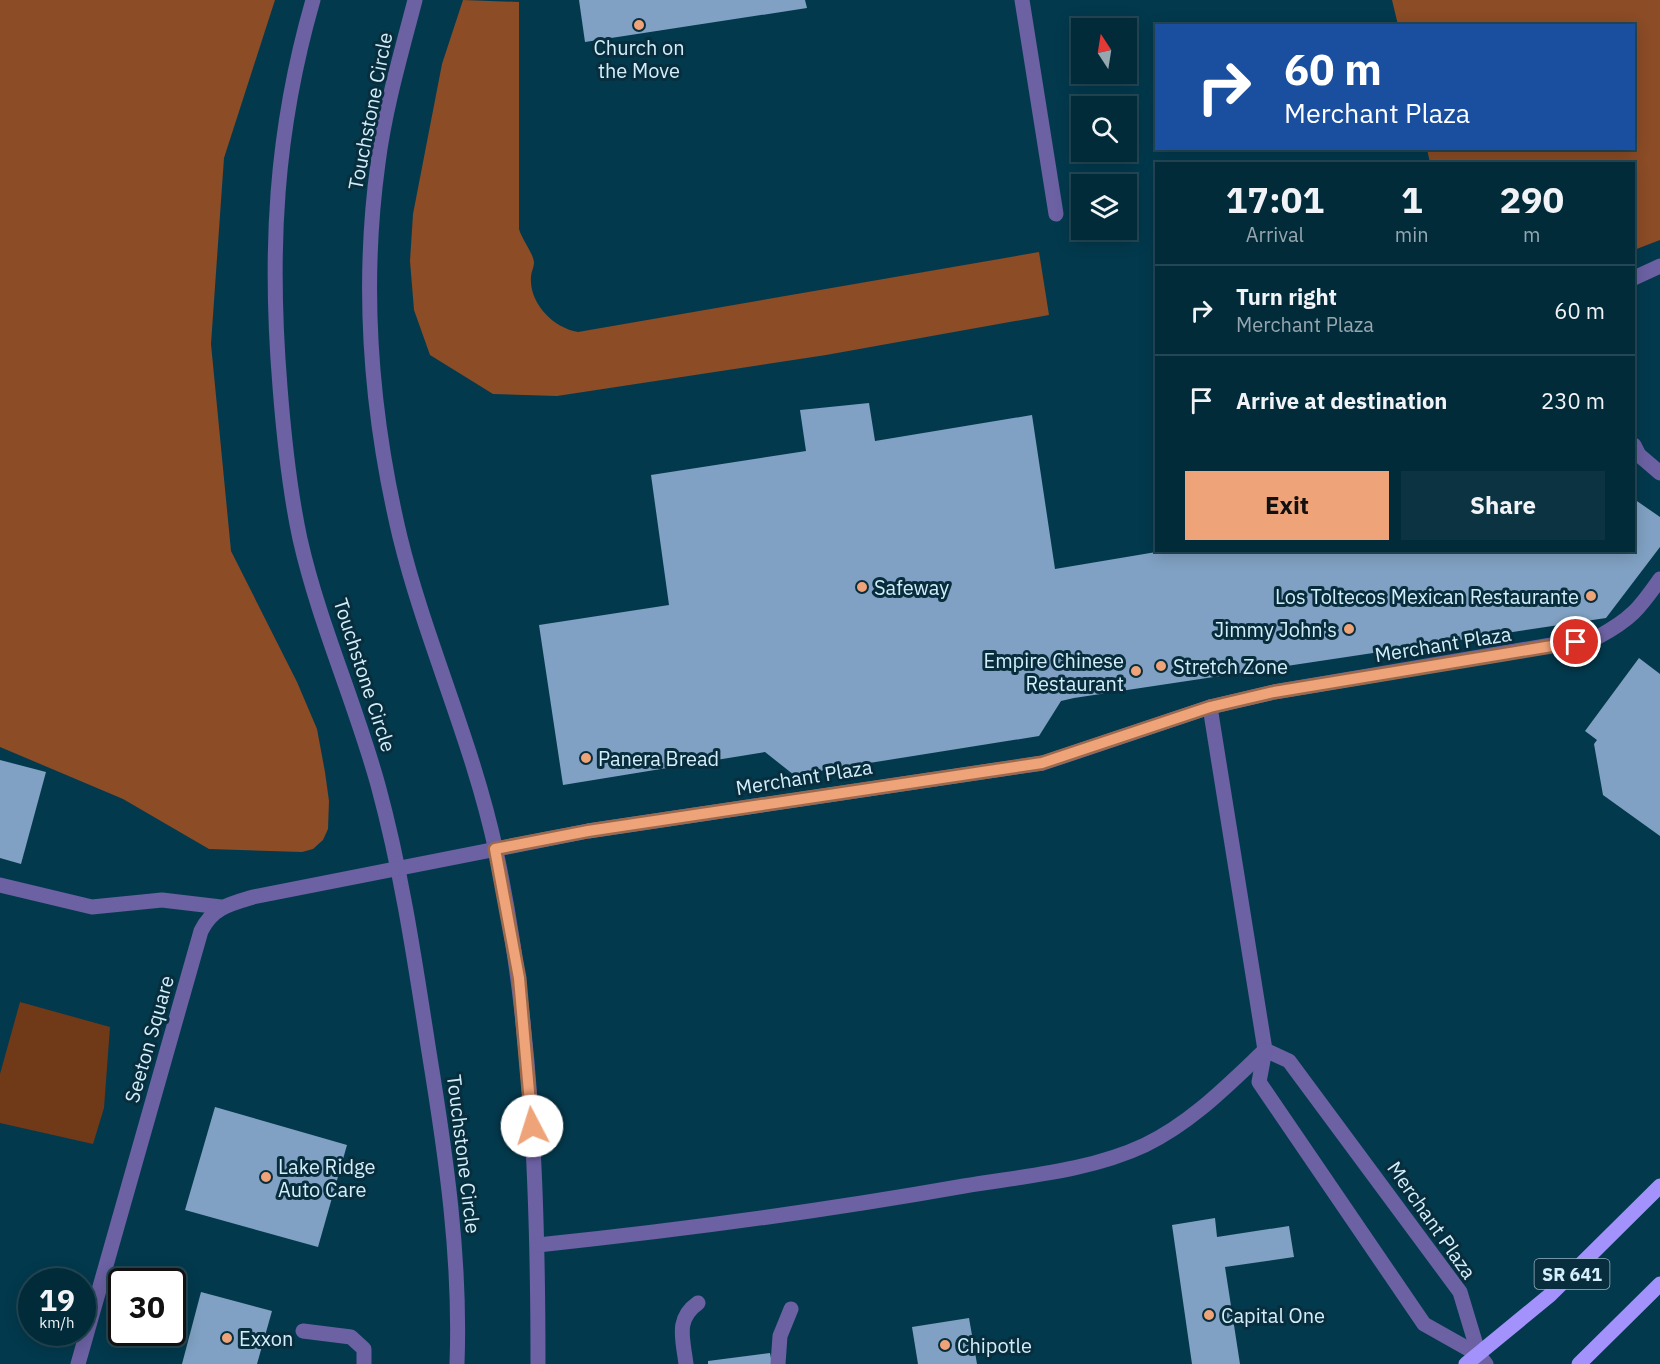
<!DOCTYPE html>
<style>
body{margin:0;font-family:"IBM Plex Sans",sans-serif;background:#0c3342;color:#f1f3f6;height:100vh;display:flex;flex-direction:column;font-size:22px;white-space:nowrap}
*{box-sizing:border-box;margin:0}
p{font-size:20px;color:#96a7af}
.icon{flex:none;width:33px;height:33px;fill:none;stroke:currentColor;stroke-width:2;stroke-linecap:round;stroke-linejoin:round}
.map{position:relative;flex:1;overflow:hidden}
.panel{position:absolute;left:1155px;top:162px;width:480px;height:390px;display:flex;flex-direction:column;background:#022b3a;border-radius:0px;box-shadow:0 3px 15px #0003,0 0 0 2px #234754}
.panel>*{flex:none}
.top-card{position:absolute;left:1155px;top:24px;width:480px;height:126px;border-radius:0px;box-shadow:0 3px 15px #0003,0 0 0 2px #234754;background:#1a4fa0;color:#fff;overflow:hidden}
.needle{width:39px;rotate:348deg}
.buttons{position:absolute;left:1071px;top:18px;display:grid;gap:12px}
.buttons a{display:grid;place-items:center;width:66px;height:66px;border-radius:0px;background:#022b3a;box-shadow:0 3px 15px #0003,0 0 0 2px #234754;font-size:30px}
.speed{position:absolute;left:18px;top:1268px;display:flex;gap:12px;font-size:30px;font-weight:700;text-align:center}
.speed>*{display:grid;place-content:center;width:78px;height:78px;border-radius:50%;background:#022b3a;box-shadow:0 3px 15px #0003,0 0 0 2px #234754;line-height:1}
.speed small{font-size:15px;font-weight:400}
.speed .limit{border:3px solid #111;border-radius:9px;background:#fff;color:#111}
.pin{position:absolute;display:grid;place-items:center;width:51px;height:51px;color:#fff;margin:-26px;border:3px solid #fff;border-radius:50%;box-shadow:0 2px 6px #0007}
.me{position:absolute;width:66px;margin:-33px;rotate:355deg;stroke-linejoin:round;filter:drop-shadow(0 0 4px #0008)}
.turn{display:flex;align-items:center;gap:21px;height:126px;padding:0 30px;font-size:27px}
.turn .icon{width:78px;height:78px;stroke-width:2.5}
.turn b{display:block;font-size:42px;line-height:51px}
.eta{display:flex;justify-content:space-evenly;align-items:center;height:102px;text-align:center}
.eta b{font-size:36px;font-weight:800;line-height:42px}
.action{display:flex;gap:12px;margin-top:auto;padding:12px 30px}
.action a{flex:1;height:69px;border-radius:0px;background:#efa378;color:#111;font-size:24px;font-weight:800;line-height:69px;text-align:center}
.action a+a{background:#0c3342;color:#f1f3f6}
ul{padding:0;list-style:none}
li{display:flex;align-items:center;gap:18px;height:90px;padding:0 30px;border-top:2px solid #234754}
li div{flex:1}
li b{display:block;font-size:22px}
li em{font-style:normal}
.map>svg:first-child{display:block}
.green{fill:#703917}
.forest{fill:#8b4c26}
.building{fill:#80a1c3}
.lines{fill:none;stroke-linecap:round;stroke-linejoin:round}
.minor{stroke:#6b61a3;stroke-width:15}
.major{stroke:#a391fc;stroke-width:15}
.route-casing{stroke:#9b6a4e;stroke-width:15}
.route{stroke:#efa378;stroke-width:10}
.poi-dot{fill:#efa378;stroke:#082e3d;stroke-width:2}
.labels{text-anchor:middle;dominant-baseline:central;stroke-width:6;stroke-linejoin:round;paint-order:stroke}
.shield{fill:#082e3d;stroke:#98b4c2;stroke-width:1.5}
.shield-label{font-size:18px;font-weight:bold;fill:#d5eefb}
.poi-label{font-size:20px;fill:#d5eefb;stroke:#082e3d;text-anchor:start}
.street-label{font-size:20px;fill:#d5eefb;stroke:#082e3d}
</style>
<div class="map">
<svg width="1660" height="1364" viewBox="0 0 1660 1364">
<rect width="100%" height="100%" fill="#03394d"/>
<!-- green -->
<polygon class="green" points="20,1002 110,1027 104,1108 93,1144 0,1123 0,1074"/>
<!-- forest -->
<g class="forest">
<polygon points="0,0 275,0 224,158 211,344 231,551 297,682 317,729 325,772 329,801 328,829 323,840 313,849 302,852 209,849 123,799 0,747"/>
<path d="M463,0L519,2V229C522,240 534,254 534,263C534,267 531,272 531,277C529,303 553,328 578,332L1039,252L1049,315L826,355L557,396L493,394L430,355L414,310L410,261L413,214L442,64Z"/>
<polygon points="1392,0 1660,0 1660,240 1634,250 1634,164 1430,163 1427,149 1634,148 1634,26 1398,25"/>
</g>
<!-- building -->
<g class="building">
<polygon points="579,0 805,0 807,8 585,42"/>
<polygon points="869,403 875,441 1032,415 1055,569 1168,550 1634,550 1634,499 1660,517 1660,547 1606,618 1074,698 1061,701 1039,736 794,775 765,752 563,785 539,625 669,605 651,475 806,451 800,410"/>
<polygon points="1639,658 1660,674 1660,836 1603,795 1594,744 1597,740 1585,731"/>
<polygon points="0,760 46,772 21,864 0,858"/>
<polygon points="215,1107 347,1145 318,1247 185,1210"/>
<polygon points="1215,1218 1217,1237 1289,1226 1294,1257 1225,1267 1240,1364 1192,1364 1172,1225"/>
<polygon points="201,1292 272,1311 257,1364 182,1364"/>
<polygon points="969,1318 977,1364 918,1364 912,1327"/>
<polygon points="770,1353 772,1364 708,1364 708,1361"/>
</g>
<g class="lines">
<!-- minor -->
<g class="minor">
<path d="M313,0C275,132 269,251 280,387C284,438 289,488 300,539C319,623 355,702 378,785C402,873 415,962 429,1052C446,1156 461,1259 457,1364"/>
<path d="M415,0C401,54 385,108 378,163C361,287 371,415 400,537C426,643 473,743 496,851C532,1019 538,1192 538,1364"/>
<polyline points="1022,0 1056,214"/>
<polyline points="1634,278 1660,266"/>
<polyline points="1634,445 1639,455 1660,473"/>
<polyline points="1210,707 1265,1050 1259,1082 1424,1324 1479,1355 1486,1364"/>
<polyline points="0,885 92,907 162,900 221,907"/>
<polyline points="1265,1050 1289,1061 1460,1292 1479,1355"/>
<path d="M538,1245C681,1230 823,1211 964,1186C1024,1176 1090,1171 1145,1145C1192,1122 1227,1086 1265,1050"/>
<polyline points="303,1331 351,1337 364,1349 364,1364"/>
<path d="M78,1364L201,931C212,908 229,904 253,897L588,831L1043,763L1210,707L1274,692L1598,637C1631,619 1639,609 1660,579"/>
<path d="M686,1364C683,1339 675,1319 698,1303"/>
<polyline points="778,1364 780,1336 791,1309"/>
</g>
<!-- major -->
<g class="major">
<polyline points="1466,1364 1550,1295 1660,1186"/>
<polyline points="1579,1364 1660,1284"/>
</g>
</g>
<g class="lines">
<defs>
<polyline id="route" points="532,1126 519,978 495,849 588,831 1042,763 1210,707 1274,692 1576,642"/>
</defs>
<!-- route casing -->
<use href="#route" class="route-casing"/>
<!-- route -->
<use href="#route" class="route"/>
</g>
<!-- markers -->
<g class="poi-dot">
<circle cx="639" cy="25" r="6"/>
<circle cx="862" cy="587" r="6"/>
<circle cx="1591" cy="596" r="6"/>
<circle cx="1349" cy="629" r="6"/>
<circle cx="1161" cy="666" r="6"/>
<circle cx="1136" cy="671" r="6"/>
<circle cx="586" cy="758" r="6"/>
<circle cx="266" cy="1177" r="6"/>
<circle cx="1209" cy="1315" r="6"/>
<circle cx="227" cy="1338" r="6"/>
<circle cx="945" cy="1345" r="6"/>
</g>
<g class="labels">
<!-- shield labels -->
<rect class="shield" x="1534.5" y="1259" width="75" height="30" rx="4.5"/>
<g class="shield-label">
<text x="1572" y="1274">SR 641</text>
</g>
<!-- poi labels -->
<g class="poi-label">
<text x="639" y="47" text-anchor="middle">Church on<tspan x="639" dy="23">the Move</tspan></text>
<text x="874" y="587">Safeway</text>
<text x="1579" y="596" text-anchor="end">Los Toltecos Mexican Restaurante</text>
<text x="1337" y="629" text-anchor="end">Jimmy John's</text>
<text x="1124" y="660" text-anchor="end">Empire Chinese<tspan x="1124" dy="23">Restaurant</tspan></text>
<text x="1173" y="666">Stretch Zone</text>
<text x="598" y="758">Panera Bread</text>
<text x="278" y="1166">Lake Ridge<tspan x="278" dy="23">Auto Care</tspan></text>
<text x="1221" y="1315">Capital One</text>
<text x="239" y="1338">Exxon</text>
<text x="957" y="1345">Chipotle</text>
</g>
<!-- street labels -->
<g class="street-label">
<text transform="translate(370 111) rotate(-79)">Touchstone Circle</text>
<text transform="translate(1443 644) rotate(-9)">Merchant Plaza</text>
<text transform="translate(365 675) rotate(72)">Touchstone Circle</text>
<text transform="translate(804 777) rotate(-9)">Merchant Plaza</text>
<text transform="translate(149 1039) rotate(-74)">Seeton Square</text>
<text transform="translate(464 1154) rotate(83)">Touchstone Circle</text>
<text transform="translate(1432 1220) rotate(55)">Merchant Plaza</text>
</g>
</g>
</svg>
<div class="buttons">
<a><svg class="needle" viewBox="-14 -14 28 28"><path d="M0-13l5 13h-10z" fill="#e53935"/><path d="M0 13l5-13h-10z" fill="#96a7af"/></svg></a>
<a><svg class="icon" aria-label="search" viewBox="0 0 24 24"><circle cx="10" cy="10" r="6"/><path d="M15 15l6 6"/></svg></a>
<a><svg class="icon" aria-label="layers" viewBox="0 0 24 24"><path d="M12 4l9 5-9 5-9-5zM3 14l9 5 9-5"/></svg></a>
</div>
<div class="speed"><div>19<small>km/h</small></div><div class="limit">30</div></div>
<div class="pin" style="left:1576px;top:642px;background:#d93025"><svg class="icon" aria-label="arrive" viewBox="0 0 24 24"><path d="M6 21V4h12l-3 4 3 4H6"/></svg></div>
<svg class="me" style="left:532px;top:1126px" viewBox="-20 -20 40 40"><circle r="19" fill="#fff"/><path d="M0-13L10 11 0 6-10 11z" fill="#efa378"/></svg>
<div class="top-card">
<div class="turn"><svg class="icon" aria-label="right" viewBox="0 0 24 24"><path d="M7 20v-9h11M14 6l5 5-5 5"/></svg><div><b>60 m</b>Merchant Plaza</div></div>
</div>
<section class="panel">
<div class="eta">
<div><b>17:01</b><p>Arrival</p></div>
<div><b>1</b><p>min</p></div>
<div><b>290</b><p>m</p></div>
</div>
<ul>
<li><svg class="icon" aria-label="right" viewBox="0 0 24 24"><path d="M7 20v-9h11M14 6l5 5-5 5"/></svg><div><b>Turn right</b><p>Merchant Plaza</p></div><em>60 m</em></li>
<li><svg class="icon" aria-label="arrive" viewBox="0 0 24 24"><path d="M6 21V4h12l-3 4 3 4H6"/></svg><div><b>Arrive at destination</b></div><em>230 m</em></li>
</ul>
<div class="action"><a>Exit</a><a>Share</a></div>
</section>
</div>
